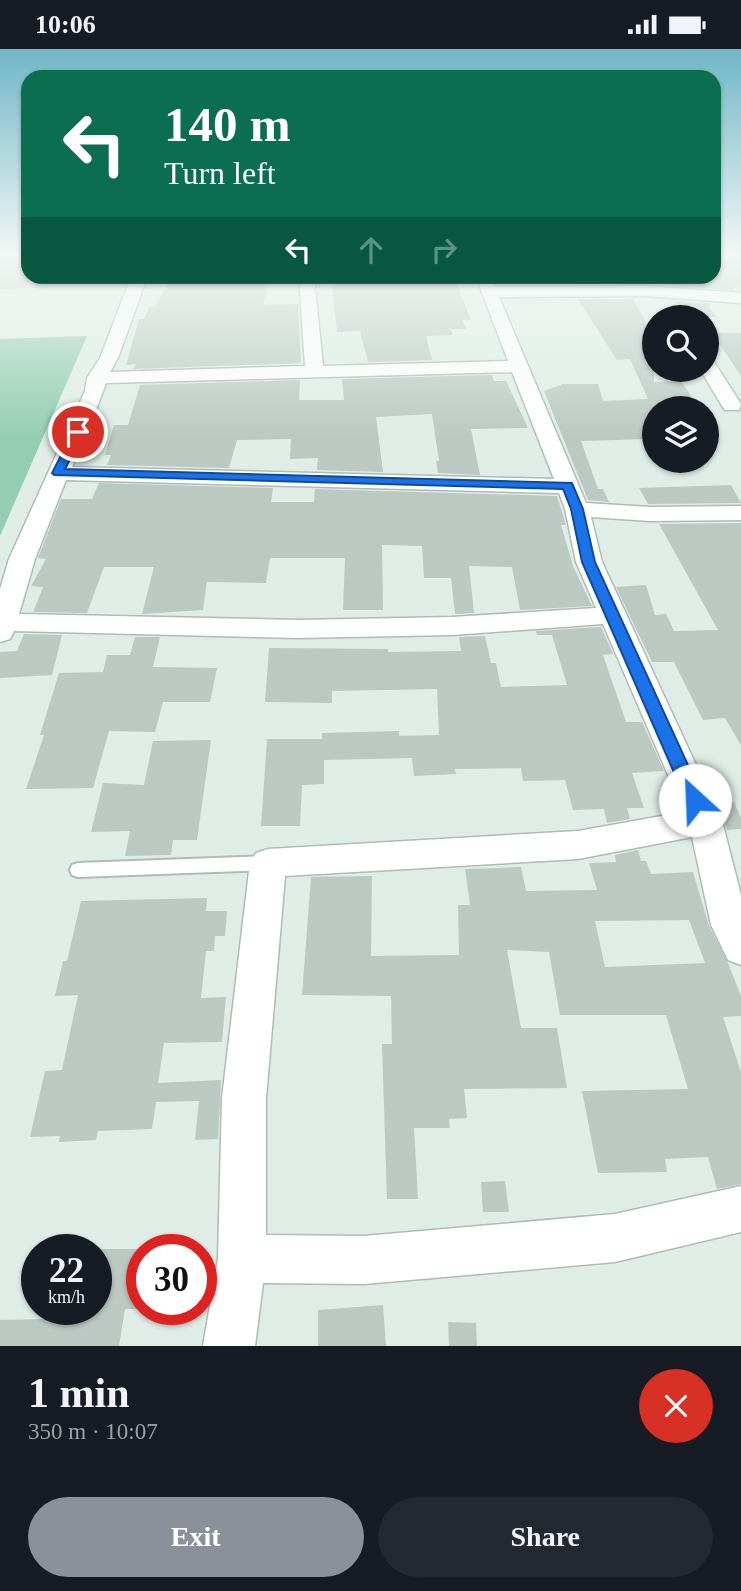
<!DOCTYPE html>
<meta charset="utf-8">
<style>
body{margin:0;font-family:Georgia,serif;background:#242831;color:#f1f3f6;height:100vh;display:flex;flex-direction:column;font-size:26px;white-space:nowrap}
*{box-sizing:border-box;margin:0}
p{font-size:23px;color:#9ea1a6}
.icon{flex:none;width:38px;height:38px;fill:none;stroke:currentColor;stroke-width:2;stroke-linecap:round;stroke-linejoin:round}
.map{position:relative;height:1297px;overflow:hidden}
.details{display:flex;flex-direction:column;background:#171b24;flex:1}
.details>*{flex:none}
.banner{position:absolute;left:21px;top:21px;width:700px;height:214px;border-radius:21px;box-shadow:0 2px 5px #0004;background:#0b6e4f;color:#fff;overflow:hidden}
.buttons{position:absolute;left:642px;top:256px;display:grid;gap:14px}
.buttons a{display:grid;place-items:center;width:77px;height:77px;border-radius:50%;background:#171b24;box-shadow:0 2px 5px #0004;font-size:35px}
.speed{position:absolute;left:21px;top:1185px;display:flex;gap:14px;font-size:35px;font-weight:700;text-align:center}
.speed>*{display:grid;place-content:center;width:91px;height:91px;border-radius:50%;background:#171b24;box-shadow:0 2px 5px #0004;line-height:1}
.speed small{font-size:18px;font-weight:400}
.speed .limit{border:10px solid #d22;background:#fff;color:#111}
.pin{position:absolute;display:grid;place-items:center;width:60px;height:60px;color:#fff;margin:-30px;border:4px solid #fff;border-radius:50%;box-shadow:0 2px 7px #0007}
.me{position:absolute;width:77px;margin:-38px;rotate:335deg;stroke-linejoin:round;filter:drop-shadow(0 0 5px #0008)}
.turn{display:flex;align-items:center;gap:24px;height:147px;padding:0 28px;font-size:32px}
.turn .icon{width:91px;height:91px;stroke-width:2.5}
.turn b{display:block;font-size:49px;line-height:60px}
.lanes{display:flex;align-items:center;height:66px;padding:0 28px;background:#0003;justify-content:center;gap:35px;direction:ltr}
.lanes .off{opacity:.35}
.round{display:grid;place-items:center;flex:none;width:74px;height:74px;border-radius:37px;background:#242831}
.summary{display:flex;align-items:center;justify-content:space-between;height:119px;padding:0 28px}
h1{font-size:42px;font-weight:700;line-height:52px}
.cta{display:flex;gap:14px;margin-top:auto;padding:14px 28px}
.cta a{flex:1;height:80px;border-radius:42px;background:#8c9099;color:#fff;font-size:28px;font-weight:700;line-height:80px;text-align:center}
.cta a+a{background:#242831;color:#f1f3f6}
.status{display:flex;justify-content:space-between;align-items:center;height:49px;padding:0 35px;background:#171b24;direction:ltr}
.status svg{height:19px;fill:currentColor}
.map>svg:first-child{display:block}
.green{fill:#94cdb2}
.building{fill:#bbc9c2;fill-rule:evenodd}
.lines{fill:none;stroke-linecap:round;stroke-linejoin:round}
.lane-casing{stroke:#aebcb5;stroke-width:4}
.street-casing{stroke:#aebcb5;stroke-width:3}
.lane{fill:#fff;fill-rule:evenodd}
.street{fill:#fff;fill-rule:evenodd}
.route{fill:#1a73e8;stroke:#114b97;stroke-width:2}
</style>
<div class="status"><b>10:06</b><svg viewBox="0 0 49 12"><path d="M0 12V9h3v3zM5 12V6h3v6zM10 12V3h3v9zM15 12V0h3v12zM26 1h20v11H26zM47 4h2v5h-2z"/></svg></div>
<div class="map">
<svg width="741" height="1297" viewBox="0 0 741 1297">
<rect width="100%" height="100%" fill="#dfede6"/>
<!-- green -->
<polygon class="green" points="87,287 0,487 0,290"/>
<!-- building -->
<g class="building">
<polygon points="0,206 28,206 28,239 0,240"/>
<polygon points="741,206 741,235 732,241 663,236 657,228 714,228 714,210 725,212"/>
<polygon points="202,228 270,228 263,256 298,255 301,314 133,320 136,315 126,316 139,270 144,270 150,258 155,258 168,235 201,235"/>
<polygon points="331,228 454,228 471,271 462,271 466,280 450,280 453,286 426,287 432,311 368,313 360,282 337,283"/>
<polygon points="579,228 620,228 624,235 583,235"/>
<polygon points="578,250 633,250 654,287 654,333 681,332 699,359 654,359 654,376 644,377 649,390 581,392 598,440 603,440 609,453 588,451 544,342 561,336 565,347 561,335 598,335 603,352 648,350 630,310 617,311"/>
<polygon points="675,252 712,255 708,257 716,268 687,268"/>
<polygon points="712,284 741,284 741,327"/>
<polygon points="492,326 494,332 506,332 528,379 471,380 480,426 438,424 436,412 439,412 432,365 376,368 383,423 317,421 318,409 290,410 291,390 237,391 229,419 107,416 111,406 105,406 114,376 128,376 140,336 300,331 299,351 344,351 342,330"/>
<polygon points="99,434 273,439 271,453 314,453 315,440 557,447 566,476 561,476 573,517 592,557 520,561 512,518 469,517 474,564 455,565 451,529 424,529 422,497 382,496 383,561 343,561 345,509 270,509 266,534 207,533 203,561 142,565 154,518 104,518 87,564 33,563 43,538 31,537 46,510 38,509 61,450 92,450"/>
<polygon points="731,436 741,454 648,455 639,439"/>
<polygon points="741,474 741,696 725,669 703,671 674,613 652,613 616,538 646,536 655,566 666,565 674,582 718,581 659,475"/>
<polygon points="601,578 613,605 603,606 626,673 642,673 664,722 632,724 644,759 627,759 630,770 607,774 604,760 573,761 565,731 523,732 521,719 455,720 456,725 414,727 412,709 324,711 324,735 302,736 300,777 261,777 267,690 322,690 322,684 399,682 399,687 439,686 437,640 332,642 332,654 265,653 269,599 388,600 388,603 461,602 459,588 485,587 491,614 496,614 501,638 567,636 552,586 537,586 536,582"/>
<polygon points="24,585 62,586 52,626 0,629 0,603 17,602"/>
<polygon points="135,588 160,588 153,618 217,619 210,653 163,653 155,683 109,682 93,739 26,740 44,686 40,686 59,624 103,623 107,606 130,606"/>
<polygon points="211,691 197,791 173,791 171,806 125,807 130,782 91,783 103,734 144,736 153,692"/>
<polygon points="734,753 741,769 741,780 727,781 717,754"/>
<path d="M638,801L641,812H646L651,825L693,823L709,877L728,914L741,947V967L723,968L741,1023V1135L717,1140L708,1108L665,1110L667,1123L598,1124L582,1042L688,1040L666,966H560L549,903L507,901L521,979H557L567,1039L464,1040L467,1069L449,1070L450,1079H414L418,1150H387L382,995H392L391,947L302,946L311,828L372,827L371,907L459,906L458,856H470L465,820L521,818L526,842L597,841L589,814L616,813L615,806ZM689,871L705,914L605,918L595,872Z"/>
<polygon points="207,849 206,862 227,862 225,887 215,887 214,902 206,902 201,949 226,948 222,993 164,994 158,1034 221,1031 218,1090 195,1091 199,1052 156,1053 152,1080 98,1082 96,1091 59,1093 60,1087 30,1088 45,1022 62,1021 78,946 55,947 63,912 67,912 81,852"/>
<polygon points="505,1132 509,1163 483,1163 481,1133"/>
<polygon points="96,1200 142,1200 142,1260 125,1260 119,1297 0,1297 0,1271 43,1270 45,1260 96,1260"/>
<polygon points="383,1256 386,1297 318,1297 318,1261"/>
<polygon points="448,1273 476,1274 477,1297 449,1297"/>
</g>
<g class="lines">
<defs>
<polygon id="lane" points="267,807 273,809 275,814 273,819 267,821 78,828 72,826 70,821 72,816 78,814"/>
<g id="street">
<path d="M131,228H147L118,309L110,323L305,317L299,228H314L323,317L508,312L476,228H490L495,238L646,237L741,244V254L646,247L499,248L586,454L650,458L741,457V471L650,472L591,468L602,513L722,772L741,846V916L728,911L711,876L692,788L578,810L285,827L266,1049V1186L364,1187L615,1165L741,1137V1183L615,1213L364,1235L263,1234L255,1297H203L218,1210L222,1049L250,814L256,804L268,800L578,782L684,763L603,575L452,586L298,589L14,582L10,590L0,593V540L9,510L85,342L87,329L100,309ZM512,323L554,430L72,418L88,383L106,334ZM66,431L559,444L565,460L576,513L596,559L452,568L298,571L19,565L35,510Z"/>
<polygon points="707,311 714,313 741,355 739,361 725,361 722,357 700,320 707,320"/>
</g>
</defs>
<!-- lane casing -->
<use href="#lane" class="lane-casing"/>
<!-- street casing -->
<use href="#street" class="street-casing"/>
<!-- lane -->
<use href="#lane" class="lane"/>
<!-- street -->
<use href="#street" class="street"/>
</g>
<!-- sky -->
<linearGradient id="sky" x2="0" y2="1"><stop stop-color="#70b6c6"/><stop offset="0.53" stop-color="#f1f7f4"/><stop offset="1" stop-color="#f1f7f4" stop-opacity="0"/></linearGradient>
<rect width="741" height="388" fill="url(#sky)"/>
<!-- route -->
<polygon class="route" points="78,380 84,383 65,420 572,434 583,460 595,513 704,751 701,755 689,755 686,751 582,513 571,460 563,440 54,426 52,424 73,383"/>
</svg>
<div class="buttons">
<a><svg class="icon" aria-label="search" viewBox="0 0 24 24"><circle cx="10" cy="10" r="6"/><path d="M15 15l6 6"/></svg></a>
<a><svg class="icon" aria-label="layers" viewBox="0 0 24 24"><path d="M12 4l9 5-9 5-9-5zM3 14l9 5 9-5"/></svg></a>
</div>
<div class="speed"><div>22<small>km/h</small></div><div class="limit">30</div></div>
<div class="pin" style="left:78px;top:383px;background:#d93025"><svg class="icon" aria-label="arrive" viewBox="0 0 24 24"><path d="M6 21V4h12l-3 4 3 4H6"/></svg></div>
<svg class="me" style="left:695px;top:751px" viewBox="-20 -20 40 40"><circle r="19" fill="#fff"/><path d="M0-13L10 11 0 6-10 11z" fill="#1a73e8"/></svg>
<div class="banner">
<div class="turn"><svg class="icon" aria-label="left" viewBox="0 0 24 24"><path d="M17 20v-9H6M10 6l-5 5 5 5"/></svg><div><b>140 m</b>Turn left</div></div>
<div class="lanes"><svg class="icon" aria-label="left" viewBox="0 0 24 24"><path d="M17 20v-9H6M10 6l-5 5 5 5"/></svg><svg class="icon off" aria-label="ahead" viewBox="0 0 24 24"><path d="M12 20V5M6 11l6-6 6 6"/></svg><svg class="icon off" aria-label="right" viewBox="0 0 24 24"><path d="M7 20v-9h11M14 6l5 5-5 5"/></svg></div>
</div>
</div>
<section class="details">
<div class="summary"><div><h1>1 min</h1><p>350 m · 10:07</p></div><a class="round" style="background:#d93025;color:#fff"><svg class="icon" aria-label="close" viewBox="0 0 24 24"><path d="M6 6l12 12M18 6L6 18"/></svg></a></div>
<div class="cta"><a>Exit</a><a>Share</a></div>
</section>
